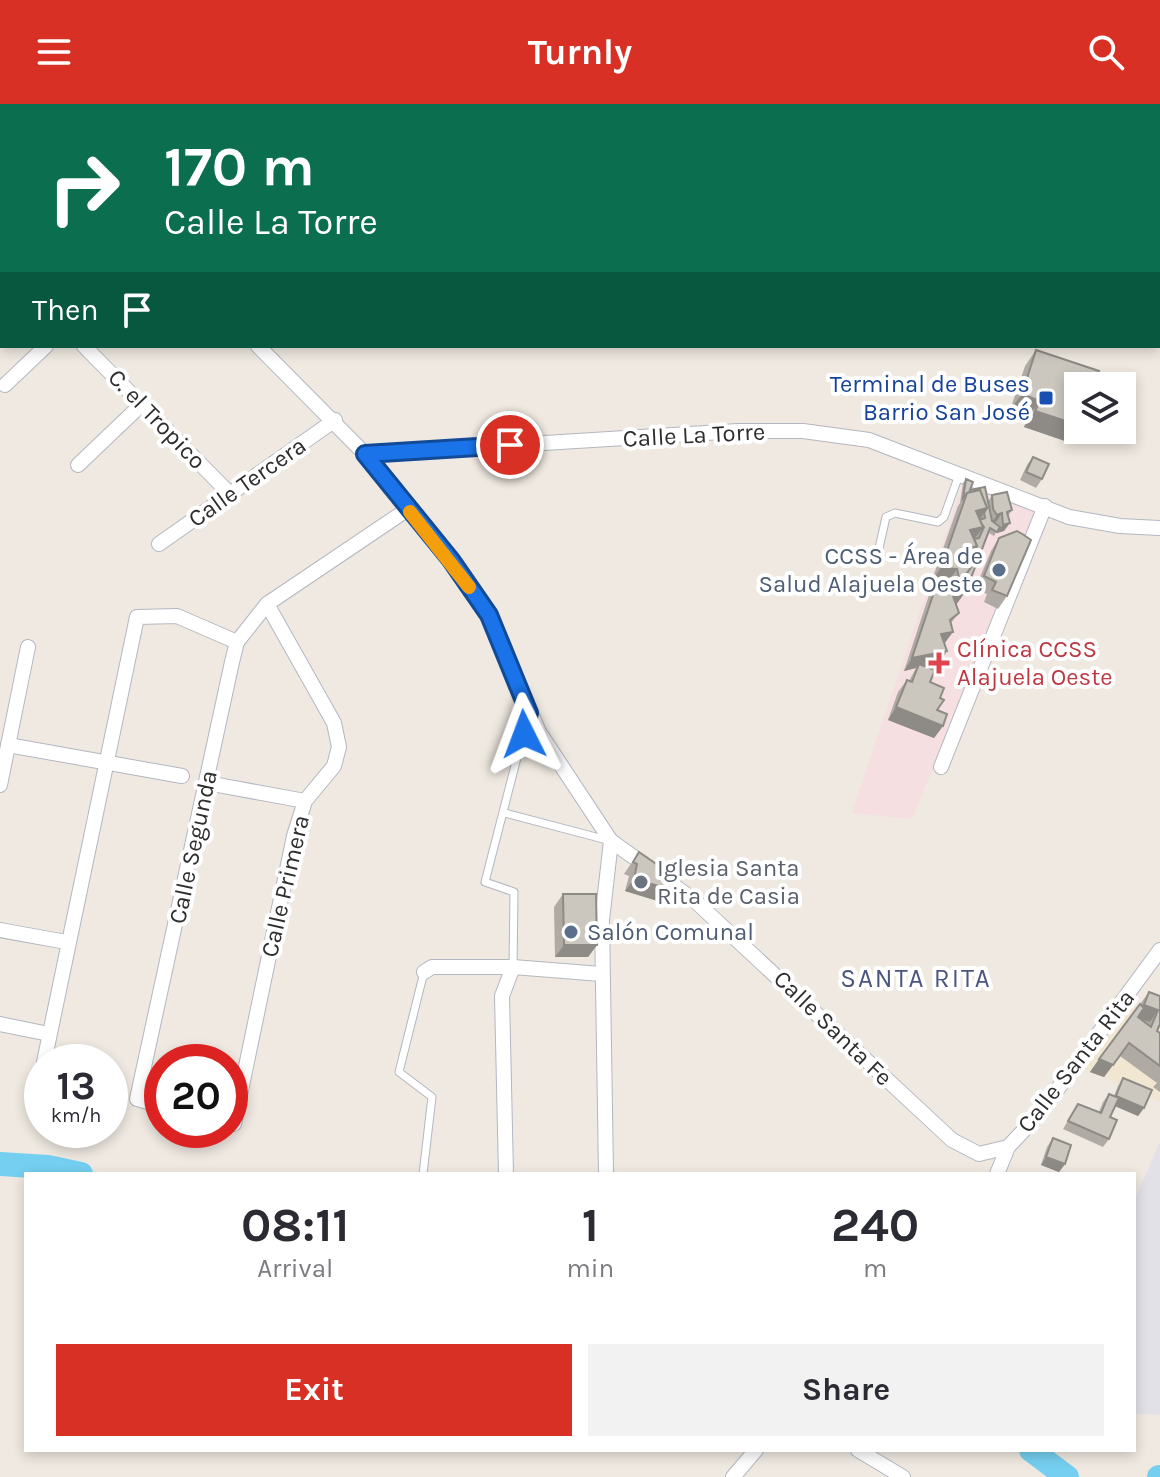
<!DOCTYPE html>
<meta charset="utf-8">
<style>
body{margin:0;font-family:Karla,sans-serif;background:#f2f2f3;color:#2b2b33;height:100vh;display:flex;flex-direction:column;font-size:30px;white-space:nowrap}
*{box-sizing:border-box;margin:0}
p{font-size:26px;color:#7c7c81}
.icon{flex:none;width:44px;height:44px;fill:none;stroke:currentColor;stroke-width:2;stroke-linecap:round;stroke-linejoin:round}
.map{position:relative;flex:1;overflow:hidden}
.side{position:absolute;left:24px;top:1068px;width:1112px;height:280px;display:flex;flex-direction:column;background:#fff;border-radius:0px;box-shadow:0 4px 12px #0003}
.side>*{flex:none}
.banner{position:absolute;left:0px;top:0px;width:1160px;height:244px;box-shadow:0 4px 12px #0003;background:#0b6e4f;color:#fff;overflow:hidden}
.tools{position:absolute;left:1064px;top:268px;display:grid;gap:16px}
.tools a{display:grid;place-items:center;width:72px;height:72px;border-radius:0px;background:#fff;box-shadow:0 4px 12px #0003;font-size:40px}
.speed{position:absolute;left:24px;top:940px;display:flex;gap:16px;font-size:40px;font-weight:700;text-align:center}
.speed>*{display:grid;place-content:center;width:104px;height:104px;border-radius:50%;background:#fff;box-shadow:0 4px 12px #0003;line-height:1}
.speed small{font-size:20px;font-weight:400}
.speed .limit{border:12px solid #d22;background:#fff;color:#111}
.pin{position:absolute;display:grid;place-items:center;width:68px;height:68px;color:#fff;margin:-34px;border:4px solid #fff;border-radius:50%;box-shadow:0 2px 8px #0007}
.me{position:absolute;width:88px;margin:-44px;rotate:357deg;stroke-linejoin:round;filter:drop-shadow(0 0 6px #0008)}
.turn{display:flex;align-items:center;gap:28px;height:168px;padding:0 32px;font-size:36px}
.turn .icon{width:104px;height:104px;stroke-width:2.5}
.turn b{display:block;font-size:56px;line-height:68px}
.then{display:flex;align-items:center;height:76px;padding:0 32px;background:#0003;gap:16px;font-size:30px}
.eta{display:flex;justify-content:space-evenly;align-items:center;height:136px;text-align:center}
.eta b{font-size:48px;font-weight:700;line-height:56px}
.primary-button{display:flex;gap:16px;margin-top:auto;padding:16px 32px}
.primary-button a{flex:1;height:92px;border-radius:0px;background:#d93025;color:#fff;font-size:32px;font-weight:700;line-height:92px;text-align:center}
.primary-button a+a{background:#f2f2f3;color:#2b2b33}
header{display:flex;justify-content:space-between;align-items:center;height:104px;padding:0 32px;background:#d93025;color:#fff;font-size:36px;font-weight:700}
.map>svg:first-child{display:block}
.industrial{fill:#e3e1e8}
.education{fill:#f0e6d1}
.medical{fill:#f5dfe0}
.lines{fill:none;stroke-linecap:round;stroke-linejoin:round}
.river{stroke:#75cff0;stroke-width:24}
.lane-casing{stroke:#b4b7c1;stroke-width:9}
.street-casing{stroke:#b4b7c1;stroke-width:16}
.lane{stroke:#fff;stroke-width:7}
.street{stroke:#fff;stroke-width:14}
.wall{fill:#afaba4}
.shaded-wall{fill:#8e8b86}
.building{fill:#cbc7bf;stroke:#8e8b86;stroke-width:2}
.route-casing{stroke:#114b97;stroke-width:20}
.route{stroke:#1a73e8;stroke-width:14}
.slow{stroke:#f59e0b;stroke-width:14}
.transit-dot{fill:#1a4fb4;stroke:#fff;stroke-width:3}
.service-dot{fill:#5c6f8a;stroke:#fff;stroke-width:3}
.health-dot{fill:#e0444e;stroke:#fff;stroke-width:3}
.worship-dot{fill:#6b7280;stroke:#fff;stroke-width:3}
.labels{text-anchor:middle;dominant-baseline:central;stroke-width:8;stroke-linejoin:round;paint-order:stroke}
.transit-label{font-size:24px;fill:#164399;stroke:#fff;text-anchor:end}
.street-label{font-size:24px;fill:#2e2e2e;stroke:#fff}
.service-label{font-size:24px;fill:#4e5e75;stroke:#fff;text-anchor:end}
.health-label{font-size:24px;fill:#be3a42;stroke:#fff;text-anchor:start}
.worship-label{font-size:24px;fill:#5b616d;stroke:#fff;text-anchor:start}
.neighbourhood-label{font-size:26px;letter-spacing:2px;fill:#4d5680;stroke:#fff}
</style>
<header><svg class="icon" aria-label="menu" viewBox="0 0 24 24"><path d="M4 6h16M4 12h16M4 18h16"/></svg>Turnly<svg class="icon" aria-label="search" viewBox="0 0 24 24"><circle cx="10" cy="10" r="6"/><path d="M15 15l6 6"/></svg></header>
<div class="map">
<svg width="1160" height="1373" viewBox="0 0 1160 1373">
<rect width="100%" height="100%" fill="#efe9e1"/>
<!-- industrial -->
<polygon class="industrial" points="1160,1038 1160,1311 1134,1310 1134,1097"/>
<!-- education -->
<polygon class="education" points="1133,899 1160,907 1160,998 1084,965"/>
<!-- medical -->
<polygon class="medical" points="963,379 1039,409 912,715 852,709"/>
<g class="lines">
<!-- river -->
<g class="river">
<polyline points="0,1060 48,1063 81,1070"/>
<polyline points="1031,1346 1067,1373"/>
<polyline points="1159,1373 1160,1373"/>
</g>
<defs>
<g id="lane">
<polyline points="877,453 886,413 895,409 938,418 944,413 959,371"/>
<polyline points="505,709 611,737"/>
<polyline points="513,863 514,788 485,778 528,611"/>
<polyline points="423,1070 432,993 399,968 424,868"/>
</g>
<g id="street">
<polyline points="0,24 2,25"/>
<polyline points="0,162 2,163"/>
<polyline points="84,242 229,389"/>
<polyline points="258,242 365,350 738,327 803,327 869,336 1069,413 1120,422 1160,424"/>
<polyline points="5,281 46,242"/>
<polyline points="365,350 451,456 489,511 539,628 611,737 694,796 952,1036 979,1050 1008,1043"/>
<polyline points="78,361 142,300"/>
<polyline points="159,440 335,316"/>
<polyline points="8,641 182,672"/>
<polyline points="941,663 1045,402"/>
<polyline points="207,679 305,697"/>
<polyline points="0,681 28,543"/>
<polyline points="0,826 66,838"/>
<polyline points="424,868 432,863 513,863 601,870"/>
<polyline points="0,920 49,930"/>
<polyline points="44,958 137,513 177,512 237,538"/>
<polyline points="162,1002 137,995 232,558 237,538 267,500"/>
<polyline points="230,1019 234,1020 294,732 305,697 334,662 339,643 334,619 267,500 408,405"/>
<polyline points="506,1070 502,892 513,863"/>
<polyline points="606,1070 602,816 611,737"/>
<polyline points="997,1070 1008,1043 1040,1009 1160,846"/>
<polyline points="858,1346 903,1373"/>
<polyline points="733,1373 756,1346"/>
</g>
</defs>
<!-- lane casing -->
<use href="#lane" class="lane-casing"/>
<!-- street casing -->
<use href="#street" class="street-casing"/>
<!-- lane -->
<use href="#lane" class="lane"/>
<!-- street -->
<use href="#street" class="street"/>
</g>
<!-- wall -->
<g class="wall">
<polygon points="1036,246 1078,282 1078,324 1068,338 1024,323 1028,313 1010,306 1025,262"/>
<polygon points="1033,353 1042,375 1036,384 1020,376 1027,361"/>
<polygon points="966,375 970,386 988,398 992,391 1012,406 1008,412 1004,427 997,429 997,427 994,432 989,429 966,487 956,501 959,509 951,519 939,560 925,562 930,578 940,594 937,606 943,622 934,634 888,616 898,588 907,576 909,577 916,564 904,567 930,488 938,477 932,476 958,402 960,399 963,379"/>
<polygon points="999,434 1007,492 998,505 984,498 987,490 975,485 991,447"/>
<polygon points="639,748 669,785 661,798 625,787 629,772 624,770"/>
<polygon points="563,790 597,841 588,853 555,853 554,803"/>
<polygon points="1149,888 1160,892 1160,922 1157,927 1160,929 1160,988 1153,983 1157,979 1120,952 1104,973 1090,968"/>
<polygon points="1123,974 1144,1004 1138,1012 1115,1002 1110,1013 1109,1035 1103,1043 1063,1025 1078,1000 1099,1008 1103,998 1109,990 1114,992 1118,982"/>
<polygon points="1053,1034 1065,1060 1059,1068 1041,1061 1047,1043"/>
</g>
<!-- shaded-wall -->
<g class="shaded-wall">
<polygon points="1022,290 1040,297 1028,313 1010,306"/>
<polygon points="1035,307 1078,321 1078,324 1068,338 1024,323"/>
<polygon points="987,404 979,417 976,407"/>
<polygon points="1002,409 996,418 991,419 997,411"/>
<polygon points="1010,419 1004,427 997,429 1003,421"/>
<polygon points="984,423 974,435 961,439 972,425"/>
<polygon points="941,464 957,465 949,477 932,476"/>
<polygon points="966,487 955,502 949,494"/>
<polygon points="953,528 944,540 941,530"/>
<polygon points="947,547 939,560 918,564 919,560 916,564 904,567 912,554"/>
<polygon points="896,603 943,622 934,634 888,616"/>
<polygon points="634,775 669,785 661,798 625,787"/>
<polygon points="564,841 597,841 588,853 555,853"/>
<polygon points="1144,901 1158,906 1150,918 1136,914"/>
<polygon points="1129,939 1104,973 1090,968 1099,955"/>
<polygon points="1116,992 1144,1004 1138,1012 1110,1000"/>
<polygon points="1046,1053 1065,1060 1059,1068 1041,1061"/>
</g>
<!-- building -->
<g class="building">
<polygon points="1036,246 1099,267 1094,282 1078,282 1078,321 1035,307 1040,297 1022,290"/>
<polygon points="1033,353 1049,360 1042,375 1026,368"/>
<polygon points="966,375 973,378 970,386 985,383 992,417 1000,423 997,428 990,424 966,487 964,487 963,481 958,482 975,458 972,453 977,442 974,435 979,434 984,423 979,416 985,414 984,409 987,404 980,386 967,389 963,394"/>
<polygon points="980,386 987,404 976,407 983,423 970,426 977,442 969,444 975,458 960,478 957,465 941,464 967,389"/>
<polygon points="1007,388 1012,406 1007,408 1010,419 1003,421 1002,409 997,411 993,405 992,391"/>
<polygon points="1017,427 1024,431 1031,436 1007,492 992,486 996,478 984,472 999,434"/>
<polygon points="948,474 955,475 957,482 963,481 964,490 953,492 959,509 950,516 953,528 941,530 947,547 912,554 938,476"/>
<polygon points="919,560 935,566 930,578 944,584 940,594 944,596 937,606 947,610 943,622 896,603 907,576 912,578"/>
<polygon points="639,748 672,771 669,785 634,775 637,760 633,758"/>
<polygon points="563,790 596,790 597,841 564,841"/>
<polygon points="1149,888 1160,892 1160,920 1157,927 1160,929 1160,962 1129,939 1113,961 1099,955 1140,900 1144,904 1138,913 1151,923 1158,906 1144,901"/>
<polygon points="1123,974 1152,986 1144,1004 1116,992"/>
<polygon points="1109,990 1119,994 1110,1013 1117,1016 1109,1035 1068,1017 1078,1000 1101,1009"/>
<polygon points="1053,1034 1071,1041 1065,1060 1046,1053"/>
</g>
<g class="lines">
<defs>
<polyline id="route" points="510,341 365,350 451,456 489,511 529,609 524,630"/>
</defs>
<!-- route casing -->
<use href="#route" class="route-casing"/>
<!-- route -->
<use href="#route" class="route"/>
<!-- slow -->
<polyline class="slow" points="410,408 469,483"/>
</g>
<!-- markers -->
<rect class="transit-dot" x="1038" y="286" width="16" height="16" rx="4"/>
<g class="service-dot">
<circle cx="999" cy="466" r="8"/>
<circle cx="571" cy="828" r="8"/>
</g>
<path class="health-dot" d="M935 547h8v8h8v8h-8v8h-8v-8h-8v-8h8z"/>
<circle class="worship-dot" cx="641" cy="778" r="8"/>
<g class="labels">
<!-- transit labels -->
<g class="transit-label">
<text x="1030" y="280">Terminal de Buses<tspan x="1030" dy="28">Barrio San José</tspan></text>
</g>
<!-- street labels -->
<g class="street-label">
<text transform="translate(157 315) rotate(46)">C. el Tropico</text>
<text transform="translate(694 331) rotate(-3)">Calle La Torre</text>
<text transform="translate(247 378) rotate(-35)">Calle Tercera</text>
<text transform="translate(193 743) rotate(-78)">Calle Segunda</text>
<text transform="translate(285 782) rotate(-77)">Calle Primera</text>
<text transform="translate(833 924) rotate(44)">Calle Santa Fe</text>
<text transform="translate(1076 957) rotate(-52)">Calle Santa Rita</text>
</g>
<!-- service labels -->
<g class="service-label">
<text x="983" y="452">CCSS - Área de<tspan x="983" dy="28">Salud Alajuela Oeste</tspan></text>
<text x="587" y="828" text-anchor="start">Salón Comunal</text>
</g>
<!-- health labels -->
<g class="health-label">
<text x="957" y="545">Clínica CCSS<tspan x="957" dy="28">Alajuela Oeste</tspan></text>
</g>
<!-- worship labels -->
<g class="worship-label">
<text x="657" y="764">Iglesia Santa<tspan x="657" dy="28">Rita de Casia</tspan></text>
</g>
<!-- neighbourhood labels -->
<g class="neighbourhood-label">
<text x="916" y="874">SANTA RITA</text>
</g>
</g>
</svg>
<div class="tools">
<a><svg class="icon" aria-label="layers" viewBox="0 0 24 24"><path d="M12 4l9 5-9 5-9-5zM3 14l9 5 9-5"/></svg></a>
</div>
<div class="speed"><div>13<small>km/h</small></div><div class="limit">20</div></div>
<div class="pin" style="left:510px;top:341px;background:#d93025"><svg class="icon" aria-label="arrive" viewBox="0 0 24 24"><path d="M6 21V4h12l-3 4 3 4H6"/></svg></div>
<svg class="me" style="left:524px;top:630px" viewBox="-20 -20 40 40"><path d="M0-17L14 15 0 8-14 15z" fill="#1a73e8" stroke="#fff" stroke-width="4"/></svg>
<div class="banner">
<div class="turn"><svg class="icon" aria-label="right" viewBox="0 0 24 24"><path d="M7 20v-9h11M14 6l5 5-5 5"/></svg><div><b>170 m</b>Calle La Torre</div></div>
<div class="then">Then<svg class="icon" aria-label="arrive" viewBox="0 0 24 24"><path d="M6 21V4h12l-3 4 3 4H6"/></svg></div>
</div>
<section class="side">
<div class="eta">
<div><b>08:11</b><p>Arrival</p></div>
<div><b>1</b><p>min</p></div>
<div><b>240</b><p>m</p></div>
</div>
<div class="primary-button"><a>Exit</a><a>Share</a></div>
</section>
</div>
